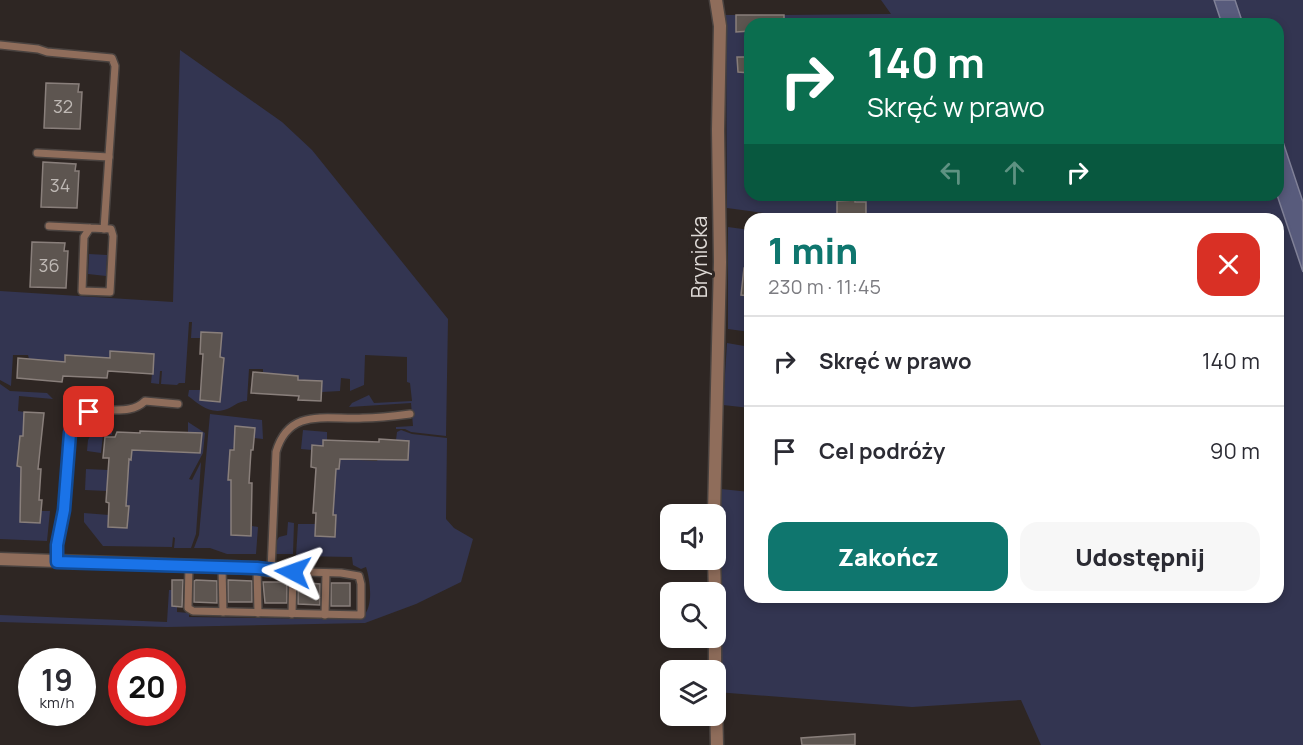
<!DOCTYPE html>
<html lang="pl">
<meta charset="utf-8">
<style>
body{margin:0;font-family:Manrope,sans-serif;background:#f7f7f7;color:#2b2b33;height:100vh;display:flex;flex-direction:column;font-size:22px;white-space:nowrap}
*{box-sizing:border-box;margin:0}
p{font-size:20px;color:#7c7c81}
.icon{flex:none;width:33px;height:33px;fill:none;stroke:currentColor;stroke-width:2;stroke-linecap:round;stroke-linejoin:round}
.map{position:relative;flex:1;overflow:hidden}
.sheet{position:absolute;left:744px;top:213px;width:540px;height:390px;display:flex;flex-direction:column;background:#fff;border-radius:18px;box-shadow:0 3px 9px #0003}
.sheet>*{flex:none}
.hud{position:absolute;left:744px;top:18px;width:540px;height:183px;border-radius:18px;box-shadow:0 3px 9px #0003;background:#0b6e4f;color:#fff;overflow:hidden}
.fabs{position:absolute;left:660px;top:504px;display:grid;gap:12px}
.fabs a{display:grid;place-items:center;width:66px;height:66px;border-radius:12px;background:#fff;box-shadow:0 3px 9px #0003;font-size:30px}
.speed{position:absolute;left:18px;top:648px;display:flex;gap:12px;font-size:30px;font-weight:700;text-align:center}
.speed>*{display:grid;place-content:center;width:78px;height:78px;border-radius:50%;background:#fff;box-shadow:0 3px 9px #0003;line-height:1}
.speed small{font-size:15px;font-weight:400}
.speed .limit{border:9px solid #d22;background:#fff;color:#111}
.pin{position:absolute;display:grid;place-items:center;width:51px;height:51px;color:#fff;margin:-26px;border-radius:12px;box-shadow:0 3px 9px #0006}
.me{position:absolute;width:66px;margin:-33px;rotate:274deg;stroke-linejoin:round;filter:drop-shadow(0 0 4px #0008)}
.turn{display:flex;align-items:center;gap:21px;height:126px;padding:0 24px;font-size:27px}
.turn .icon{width:78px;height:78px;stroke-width:2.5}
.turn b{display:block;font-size:42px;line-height:51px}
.lanes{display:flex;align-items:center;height:57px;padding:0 24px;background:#0003;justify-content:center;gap:30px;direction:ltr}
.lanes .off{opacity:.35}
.round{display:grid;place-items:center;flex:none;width:63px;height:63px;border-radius:18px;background:#f7f7f7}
.overview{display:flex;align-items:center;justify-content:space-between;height:102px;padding:0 24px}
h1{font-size:36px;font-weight:800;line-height:45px;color:#0f766e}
.primary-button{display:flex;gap:12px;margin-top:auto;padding:12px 24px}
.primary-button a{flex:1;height:69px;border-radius:18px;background:#0f766e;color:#fff;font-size:24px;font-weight:800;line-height:69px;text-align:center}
.primary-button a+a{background:#f7f7f7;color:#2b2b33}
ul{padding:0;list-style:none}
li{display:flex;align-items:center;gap:18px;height:90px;padding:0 24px;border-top:2px solid #e1e1e2}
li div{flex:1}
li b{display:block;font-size:22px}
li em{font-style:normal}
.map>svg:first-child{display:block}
.green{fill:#333551}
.water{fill:#585b7c;stroke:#808197;stroke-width:1.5}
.building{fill:#5d5550;stroke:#897f7b;stroke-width:1.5}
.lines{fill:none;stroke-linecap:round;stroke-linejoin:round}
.lane-casing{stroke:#4a4340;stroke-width:10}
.street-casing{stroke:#4a4340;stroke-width:15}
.lane{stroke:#8f6d5b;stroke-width:7}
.street{stroke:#8f6d5b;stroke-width:12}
.route-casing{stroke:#114b97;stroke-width:15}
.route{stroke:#1a73e8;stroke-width:10}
.labels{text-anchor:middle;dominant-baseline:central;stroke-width:6;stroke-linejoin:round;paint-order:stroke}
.number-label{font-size:18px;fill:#beb8b4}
.street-label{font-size:21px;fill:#ded9d6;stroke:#2e2623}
</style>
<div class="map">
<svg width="1303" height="745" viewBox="0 0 1303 745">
<rect width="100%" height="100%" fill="#2e2623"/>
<!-- green -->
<g class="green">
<polygon points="881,0 1303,0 1303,745 1041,745 1021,700 912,707 716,692 718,503 721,489 750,492 750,597 1278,597 1278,219 809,219 727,208 726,15 736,15 736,32 750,31 750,57 737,57 738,72 745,72 745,76 750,76 750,195 1278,195 1278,24 784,24 784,15 891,14"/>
<path d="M180,50L282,122L312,150L448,319L446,436L411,432L405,429H396V427L413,426L411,403L349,407L352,403L369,395L374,403L412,401L410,383L407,382V357L365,355L364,385L350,391V379L341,378L340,391L322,392V381L298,380V376L263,373V369H249L247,401C237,401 233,408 224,410C209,414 199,404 188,396L189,390H200V400L220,401L224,358L220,357L222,333L201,332L200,338H191L192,322H189L185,383H179L177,385L161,384L162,371H160L159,384L151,383L154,354L111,351L110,358L65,355L64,362L29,359L28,355H13L11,386L0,380V291L173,302Z"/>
<polygon points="728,227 750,230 750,332 728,329"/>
<polygon points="89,254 107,255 106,276 88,274"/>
<polygon points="727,343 750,347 750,408 723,405"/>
<polygon points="0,384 10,391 47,393 53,399 19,396 18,411 24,412 23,436 20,436 17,466 21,467 21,522 40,522 41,511 50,511 47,541 0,539"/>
<polygon points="210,414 262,420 263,439 254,438 254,428 235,427 234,448 230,450 228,479 231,480 231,535 251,536 252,526 258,527 256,554 227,554 210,548 194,548 199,535"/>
<polygon points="188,422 205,433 203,453 189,479 192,480 201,462 196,534 191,548 174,548 175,538 173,537 172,547 103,546 84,522 84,513 109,515 108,527 127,528 129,506 126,506 128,459 131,459 132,450 200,453 202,433 188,432"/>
<polygon points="112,427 112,435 103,434 101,453 87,451 88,440 94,429"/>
<polygon points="303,430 327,432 327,440 323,440 323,446 313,445 312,450 301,449"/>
<path d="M401,430L412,434L447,438L446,519L454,528L473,539L461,582L416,604L365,623L167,627L0,622V615L167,622L169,590H172V606H177V612L189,613V617L333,619L363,616C374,607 370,579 366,567L361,569L353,565L352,557L296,556L298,524H316L315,536L335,537L336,516L333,515L336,469L340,459L377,461L378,459L408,460L409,441L396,440L397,432Z"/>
<polygon points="86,469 108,470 107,491 85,490"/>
<polygon points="288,522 294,523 293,554 275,554 276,542 279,537 287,535"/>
</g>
<!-- water -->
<g class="water">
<polygon points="1214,0 1235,0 1243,24 1222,24"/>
<polygon points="1278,127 1303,202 1303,272 1277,195"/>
</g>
<!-- building -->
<g class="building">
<polygon points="736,15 784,15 784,24 770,24 770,22 753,23 750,24 750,31 736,32"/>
<polygon points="737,57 750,57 750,73 738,72"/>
<polygon points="46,83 79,84 78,92 82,92 80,129 44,128"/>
<polygon points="43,162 76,164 75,171 79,171 77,208 41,207"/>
<polygon points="855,200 855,202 866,202 866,214 837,216 837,201"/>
<polygon points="32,242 65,243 64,251 68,251 66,288 30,287"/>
<polygon points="744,268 750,269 750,296 741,295"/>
<polygon points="201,332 222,333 220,357 224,358 220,402 200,400 203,354 200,354"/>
<polygon points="110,351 154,354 153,374 108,371 107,378 63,376 62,382 17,378 18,358 65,362 65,355 110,358"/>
<polygon points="253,372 298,376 298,380 322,381 321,401 298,400 299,396 251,393"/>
<polygon points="24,412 44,413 38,469 41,469 39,500 42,500 40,523 20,522 21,467 17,466 20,436 23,436"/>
<polygon points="235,426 255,428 253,450 251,450 249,483 252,483 251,536 231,535 231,480 228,480 230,450 234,450"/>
<polygon points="140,431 202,433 200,453 132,450 131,460 129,459 126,506 129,506 127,528 108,527 109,503 106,502 109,458 103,458 105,437 115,437 117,432 140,433"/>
<polygon points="379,439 409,441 408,460 340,459 339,469 336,469 333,515 336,515 335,537 315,536 316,513 313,513 316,468 311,467 312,445 323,446 323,440 379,442"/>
<polygon points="172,580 183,580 182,607 172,606"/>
<polygon points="196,580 217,581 217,603 194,602 194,581"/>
<polygon points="228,580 252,581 252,602 228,602"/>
<polygon points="263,582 287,582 287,603 265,603"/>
<polygon points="298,582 320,584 320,605 298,604"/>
<rect x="331" y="583" width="19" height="23"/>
<polygon points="855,734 855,745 802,745 801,738"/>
</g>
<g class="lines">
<defs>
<g id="lane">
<polyline points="0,45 38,49 47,52 112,58 115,66 104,229"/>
<polyline points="37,153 109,157"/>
<polyline points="49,226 111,229 113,236 110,292 82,291 84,237 90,228"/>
<path d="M57,562V545L64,510L70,433C84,392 123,423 145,401L178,404"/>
<path d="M189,566L188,608L193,611L361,615V584L359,576L341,573L271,571L276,452C289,407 327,420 363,418C379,418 395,416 410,414"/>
<polyline points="222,567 223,612"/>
<polyline points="257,568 258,613"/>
<polyline points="292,614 293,572"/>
<polyline points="325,615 326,573"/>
</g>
<g id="street">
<polyline points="714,514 720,262 718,130 720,26 716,0"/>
<polyline points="0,559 257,568 271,571"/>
<polyline points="714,560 715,592"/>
<polyline points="715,638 715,670"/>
<polyline points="716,704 717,745"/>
</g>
</defs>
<!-- lane casing -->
<use href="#lane" class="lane-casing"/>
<!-- street casing -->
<use href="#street" class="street-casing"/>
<!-- lane -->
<use href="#lane" class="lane"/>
<!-- street -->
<use href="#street" class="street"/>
</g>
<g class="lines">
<defs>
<polyline id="route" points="89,412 74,424 70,433 64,510 57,545 57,562 257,568 293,572"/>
</defs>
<!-- route casing -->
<use href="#route" class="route-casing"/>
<!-- route -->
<use href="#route" class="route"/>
</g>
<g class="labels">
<!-- number labels -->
<g class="number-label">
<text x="63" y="106">32</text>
<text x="60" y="185">34</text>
<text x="49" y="265">36</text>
</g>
<!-- street labels -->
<g class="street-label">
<text transform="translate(699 257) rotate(-90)">Brynicka</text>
</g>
</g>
</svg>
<div class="fabs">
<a><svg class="icon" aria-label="sound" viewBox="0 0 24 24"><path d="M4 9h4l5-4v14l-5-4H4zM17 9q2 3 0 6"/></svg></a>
<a><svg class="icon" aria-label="search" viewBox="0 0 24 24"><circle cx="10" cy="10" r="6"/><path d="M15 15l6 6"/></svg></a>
<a><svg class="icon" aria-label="layers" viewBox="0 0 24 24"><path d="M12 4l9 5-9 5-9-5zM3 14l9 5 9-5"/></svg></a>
</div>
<div class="speed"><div>19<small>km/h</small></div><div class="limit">20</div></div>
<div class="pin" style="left:89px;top:412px;background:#d93025"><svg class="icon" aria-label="arrive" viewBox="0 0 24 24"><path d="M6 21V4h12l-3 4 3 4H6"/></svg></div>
<svg class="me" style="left:293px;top:572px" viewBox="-20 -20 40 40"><path d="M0-17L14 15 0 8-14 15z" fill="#1a73e8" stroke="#fff" stroke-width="4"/></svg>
<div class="hud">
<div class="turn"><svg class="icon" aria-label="right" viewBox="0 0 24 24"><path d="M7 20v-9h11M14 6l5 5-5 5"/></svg><div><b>140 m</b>Skręć w prawo</div></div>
<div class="lanes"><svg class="icon off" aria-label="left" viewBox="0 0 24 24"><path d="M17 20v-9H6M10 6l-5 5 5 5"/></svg><svg class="icon off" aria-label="ahead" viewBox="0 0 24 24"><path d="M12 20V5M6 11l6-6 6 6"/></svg><svg class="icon" aria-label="right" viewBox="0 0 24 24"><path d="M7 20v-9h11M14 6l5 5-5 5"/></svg></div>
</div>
<section class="sheet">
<div class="overview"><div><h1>1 min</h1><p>230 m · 11:45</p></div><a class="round" style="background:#d93025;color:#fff"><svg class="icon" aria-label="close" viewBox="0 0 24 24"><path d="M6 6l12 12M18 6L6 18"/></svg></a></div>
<ul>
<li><svg class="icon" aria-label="right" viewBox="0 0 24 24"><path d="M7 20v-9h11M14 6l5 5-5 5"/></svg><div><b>Skręć w prawo</b></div><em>140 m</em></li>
<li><svg class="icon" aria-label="arrive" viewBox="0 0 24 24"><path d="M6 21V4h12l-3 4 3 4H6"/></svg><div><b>Cel podróży</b></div><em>90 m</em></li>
</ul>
<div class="primary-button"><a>Zakończ</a><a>Udostępnij</a></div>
</section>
</div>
